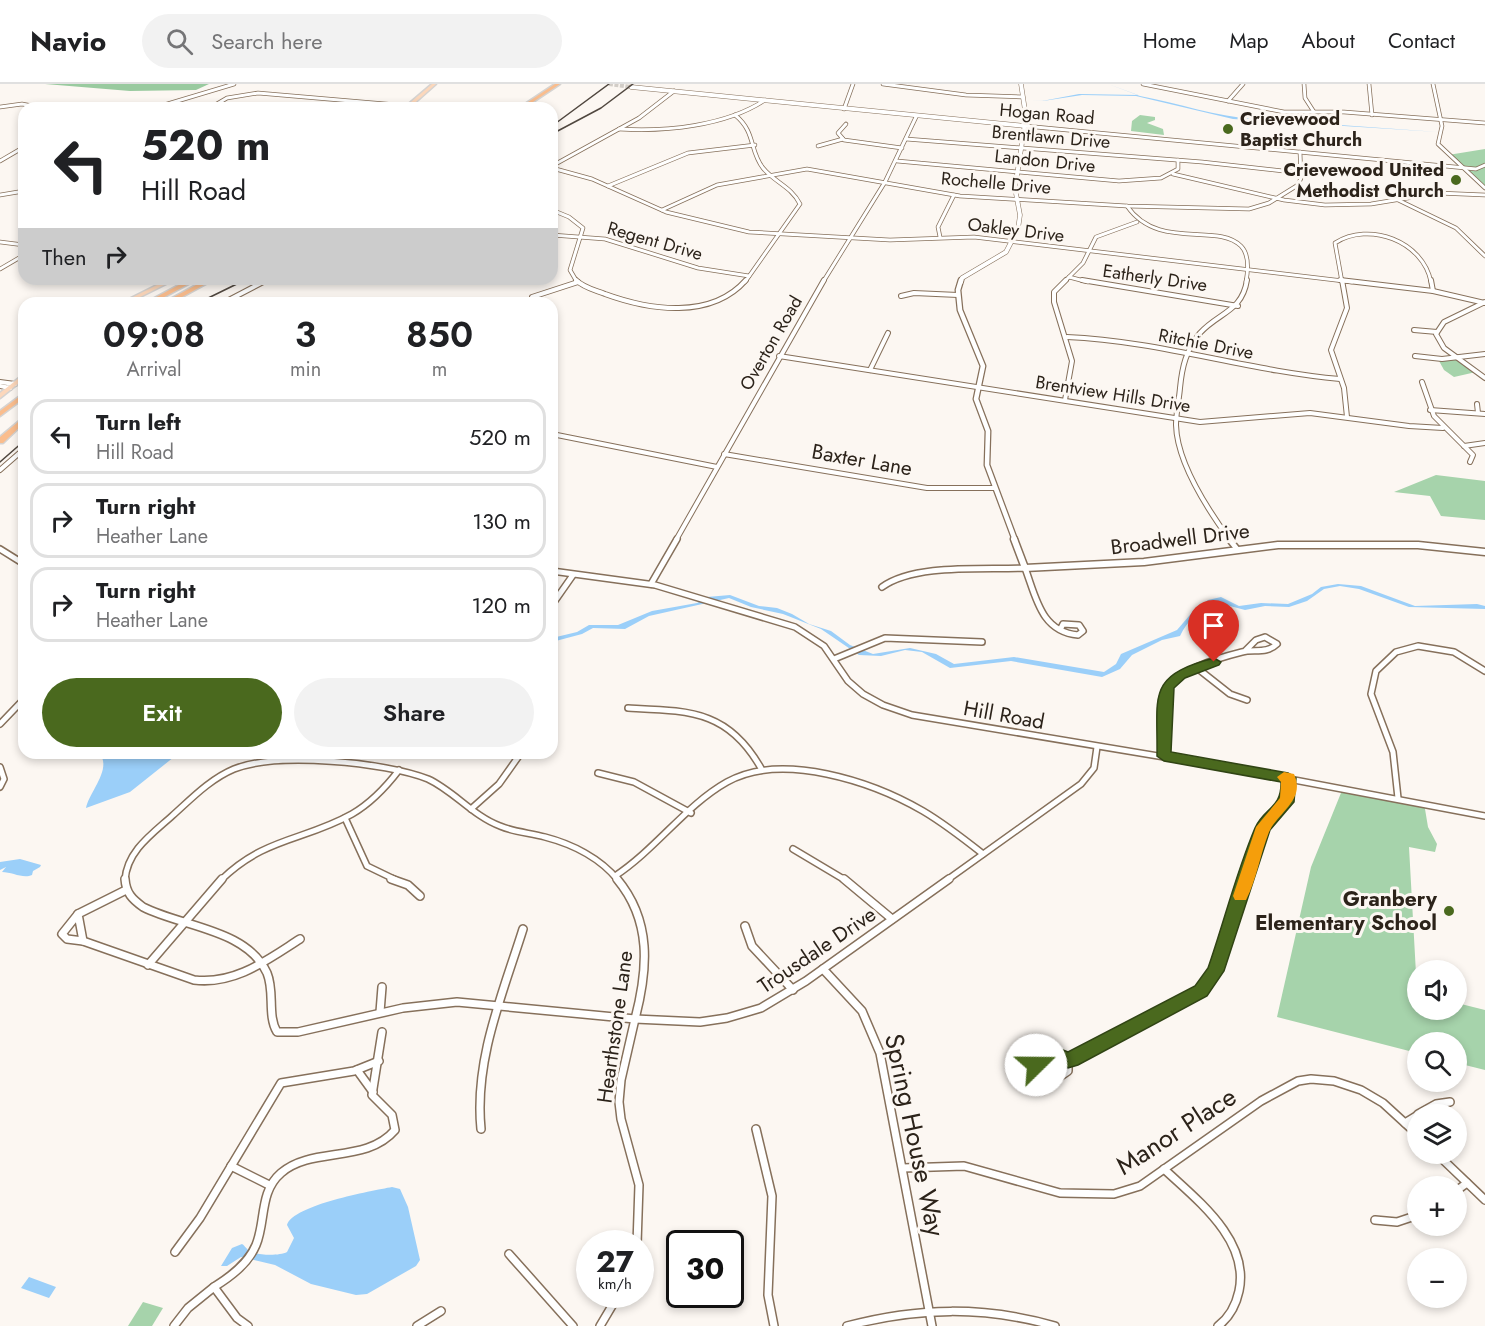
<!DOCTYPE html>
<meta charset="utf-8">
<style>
body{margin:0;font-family:Jost,sans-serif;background:#f2f2f2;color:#202124;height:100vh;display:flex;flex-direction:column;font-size:22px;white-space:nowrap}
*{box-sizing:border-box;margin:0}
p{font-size:20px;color:#757577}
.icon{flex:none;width:33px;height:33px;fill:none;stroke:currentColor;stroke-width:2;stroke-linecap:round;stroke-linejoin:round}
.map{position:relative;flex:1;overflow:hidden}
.details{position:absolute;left:18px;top:213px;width:540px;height:462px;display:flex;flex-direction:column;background:#fff;border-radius:18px;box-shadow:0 3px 9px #0003}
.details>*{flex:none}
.banner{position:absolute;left:18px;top:18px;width:540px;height:183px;border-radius:18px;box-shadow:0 3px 9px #0003;background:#fff;color:#202124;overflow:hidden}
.tools{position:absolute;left:1407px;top:876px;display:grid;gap:12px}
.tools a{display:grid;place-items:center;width:60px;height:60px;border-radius:50%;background:#fff;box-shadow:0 3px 9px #0003;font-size:30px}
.speed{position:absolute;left:576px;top:1146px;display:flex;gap:12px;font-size:30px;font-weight:700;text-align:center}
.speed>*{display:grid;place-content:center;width:78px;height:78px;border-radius:50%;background:#fff;box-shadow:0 3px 9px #0003;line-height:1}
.speed small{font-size:15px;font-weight:400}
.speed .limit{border:3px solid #111;border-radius:9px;background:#fff;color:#111}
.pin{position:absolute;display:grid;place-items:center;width:51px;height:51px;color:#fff;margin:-62px -26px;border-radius:50% 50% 50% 0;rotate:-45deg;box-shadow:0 0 6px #0007}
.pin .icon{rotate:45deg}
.me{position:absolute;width:66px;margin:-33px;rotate:68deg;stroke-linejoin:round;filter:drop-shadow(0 0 4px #0008)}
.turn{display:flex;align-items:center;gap:21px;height:126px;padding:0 24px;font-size:27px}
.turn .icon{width:78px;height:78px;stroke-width:2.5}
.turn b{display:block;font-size:42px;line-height:51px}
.then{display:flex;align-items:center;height:57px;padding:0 24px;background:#0003;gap:12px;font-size:22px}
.eta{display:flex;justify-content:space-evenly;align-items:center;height:102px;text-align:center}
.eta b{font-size:36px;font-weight:600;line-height:42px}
.action{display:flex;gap:12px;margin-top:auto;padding:12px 24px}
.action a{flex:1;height:69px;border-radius:36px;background:#4a691e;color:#fff;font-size:24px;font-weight:600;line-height:69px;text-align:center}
.action a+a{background:#f2f2f2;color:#202124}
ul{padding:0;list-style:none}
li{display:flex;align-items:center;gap:18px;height:75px;margin:0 12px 9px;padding:0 12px;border:3px solid #e0e0e0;border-radius:18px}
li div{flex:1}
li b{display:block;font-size:22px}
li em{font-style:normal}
header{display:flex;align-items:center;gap:36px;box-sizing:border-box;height:84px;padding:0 30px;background:#fff;border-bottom:2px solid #e0e0e0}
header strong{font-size:28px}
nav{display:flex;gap:33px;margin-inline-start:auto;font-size:21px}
.search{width:420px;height:54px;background:#f2f2f2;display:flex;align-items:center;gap:15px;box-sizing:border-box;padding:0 21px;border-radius:33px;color:#757577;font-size:22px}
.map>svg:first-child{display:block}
.green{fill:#a6d3ab}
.forest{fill:#99ca9f}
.water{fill:#9bcff9}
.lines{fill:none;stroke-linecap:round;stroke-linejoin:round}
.tertiary-tunnel{stroke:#d2cdc7;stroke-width:4;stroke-dasharray:4 1.5;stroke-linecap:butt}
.minor-far3-casing{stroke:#86705b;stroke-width:4.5}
.minor-far2-casing{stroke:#86705b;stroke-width:6}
.minor-far1-casing{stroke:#86705b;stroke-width:8}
.minor-casing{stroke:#86705b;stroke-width:10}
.tertiary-far2-casing{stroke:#86705b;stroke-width:5}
.tertiary-far1-casing{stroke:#86705b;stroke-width:7}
.tertiary-casing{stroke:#86705b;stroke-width:9}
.primary-casing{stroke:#d5d3d1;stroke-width:3}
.motorway-casing{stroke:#d5d3d1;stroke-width:3}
.minor-far3{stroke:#fff;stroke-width:3}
.minor-far2{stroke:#fff;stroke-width:4}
.minor-far1{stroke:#fff;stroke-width:5}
.minor{stroke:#fff;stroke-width:7}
.tertiary-far2{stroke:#fff;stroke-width:4}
.tertiary-far1{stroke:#fff;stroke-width:4.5}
.tertiary{stroke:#fff;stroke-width:6}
.primary{fill:#fcd7bb;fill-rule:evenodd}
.motorway{fill:#fabd8d;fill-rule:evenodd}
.rail{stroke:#50473f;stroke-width:1.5}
.route{fill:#4a691e;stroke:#304414;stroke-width:1.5}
.slow{fill:#f59e0b}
.poi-dot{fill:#4a691e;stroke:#fcf7f2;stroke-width:2}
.labels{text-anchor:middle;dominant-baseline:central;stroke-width:6;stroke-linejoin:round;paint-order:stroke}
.far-street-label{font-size:18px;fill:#2c231a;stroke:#fcf7f2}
.far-poi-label{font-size:18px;font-weight:bold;fill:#2c231a;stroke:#fcf7f2;text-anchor:start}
.street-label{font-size:21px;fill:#2c231a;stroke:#fcf7f2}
.poi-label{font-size:21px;font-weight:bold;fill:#2c231a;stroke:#fcf7f2;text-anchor:end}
.near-street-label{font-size:26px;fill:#2c231a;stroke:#fcf7f2}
</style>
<header>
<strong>Navio</strong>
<div class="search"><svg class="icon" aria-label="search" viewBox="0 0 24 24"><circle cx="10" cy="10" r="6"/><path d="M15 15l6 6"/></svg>Search here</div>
<nav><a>Home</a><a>Map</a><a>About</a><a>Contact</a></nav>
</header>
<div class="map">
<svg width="1485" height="1242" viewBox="0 0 1485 1242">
<rect width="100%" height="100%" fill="#fcf7f2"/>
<!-- green -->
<g class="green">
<polygon points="1140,31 1155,33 1155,36 1147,39 1163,45 1164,51 1131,47 1132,37"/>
<polygon points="1485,65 1485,104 1448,71"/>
<polygon points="1457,274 1476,288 1454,293 1444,286 1438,275"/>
<polygon points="1436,391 1485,397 1485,436 1441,432 1430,412 1394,408"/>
<polygon points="1343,704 1424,719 1428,743 1437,760 1435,768 1409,763 1418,926 1456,926 1457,919 1485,926 1485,986 1457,979 1456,958 1418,958 1417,969 1277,933 1311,783"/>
<polygon points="143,1218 163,1224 152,1242 128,1242"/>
</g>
<!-- forest -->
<polygon class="forest" points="45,0 209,0 196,6 130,7"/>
<!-- water -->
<g class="water">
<path d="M1108,0L1140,12C1178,19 1217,33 1255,35L1438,48L1233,35L1136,12L1082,11L1043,17L1026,16L1042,17L1079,10L1138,11Z"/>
<path d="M1338,500L1361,502L1415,522L1477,520L1485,522V525L1409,523L1359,505L1340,502L1324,505L1307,517L1289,523L1265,522L1245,526L1215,518C1200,525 1187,537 1180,552L1162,556L1132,571L1120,585L1102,593L1011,577L950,584L922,568L905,566L881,572L859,571L821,545L783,530L751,523L729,514L649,532L625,545L593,544L582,550L552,558V554L577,548L589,541H618L652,527L697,519L707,513L730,511L759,522L777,524L792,530L809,540L831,547L850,561L873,570L910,564L936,570L954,580L1014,573L1104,588L1116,580L1121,570L1177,546L1195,525L1208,516L1221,513L1239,522L1261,519L1288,520L1312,510L1321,503Z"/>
<path d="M99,669H179L130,708L86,724C89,708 113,684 99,669Z"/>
<path d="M20,775L41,781L40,783L33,787L13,784L33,787L32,791C23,795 12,788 2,788L6,783L0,786V778Z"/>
<path d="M392,1103L400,1105L408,1123L420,1176L416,1182L367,1210L356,1211L311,1200L275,1181L241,1173L227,1182H221L232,1164L242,1160C244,1161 246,1164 248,1166C257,1172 279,1172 287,1168L294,1154L287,1141C293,1121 371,1107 392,1103Z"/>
<polygon points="29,1193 56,1203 49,1214 21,1204"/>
</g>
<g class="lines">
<!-- tertiary-tunnel -->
<polyline class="tertiary-tunnel" points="609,0 631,3"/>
<defs>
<g id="minor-far3">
<polyline points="883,0 966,11 1023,13"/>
<polyline points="1143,0 1284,28 1344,28 1485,39"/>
<polyline points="1304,0 1305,14 1314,28"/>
<polyline points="1369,0 1372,31"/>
<polyline points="1433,0 1442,42 1438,60 1485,104"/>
<polyline points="1228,17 1243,0"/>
<polyline points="0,23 22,20 43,24"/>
<polyline points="154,24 234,0"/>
<polyline points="210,24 227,14 258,9 409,22"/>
<polyline points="844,25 853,0"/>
<path d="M735,31C756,48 749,66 763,84C774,98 792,103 800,120L745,198"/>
<polyline points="846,40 838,49 844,56 902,64"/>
<polyline points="1025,42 1476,85 1485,81"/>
<path d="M619,45C665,48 726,42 765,16"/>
<polyline points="906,55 1202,78 1301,89"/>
<polyline points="818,62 843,55"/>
<polyline points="0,77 24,63"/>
<polyline points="897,77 1119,97 1161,94 1178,85 1178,76"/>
<polyline points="552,82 639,34 674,7"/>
<polyline points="552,84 592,95 666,128 749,148 890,156 974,153 1352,198"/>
<polyline points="1173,90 1284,116 1325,121 1371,120 1438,109 1485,111"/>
<polyline points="608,102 688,69 755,61"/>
<polyline points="0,111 24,107"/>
<polyline points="1396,115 1456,144 1485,172"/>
<path d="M1127,122C1158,167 1217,138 1241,162C1249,170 1248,187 1246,198"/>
<polyline points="552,126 569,133 583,144 570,186 577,198"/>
<polyline points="662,126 717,101 807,85 960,112 1127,122 1249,125 1269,119 1298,101 1301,94 1300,68"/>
<polyline points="552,151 605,155 698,184 749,192"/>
<polyline points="940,153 938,143 954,111"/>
<polyline points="0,158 24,161"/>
<polyline points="0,185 24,171"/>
<polyline points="1069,193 1088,198"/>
<polyline points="264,198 269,195"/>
<polyline points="823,198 885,98 916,33"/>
<polyline points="1064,198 1083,179 1096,153 1137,138"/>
<path d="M1342,198L1335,159C1369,137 1423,157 1431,198"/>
</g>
<g id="minor-far2">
<path d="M576,196C584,204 595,206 605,210C649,226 711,236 746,196"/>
<polyline points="1082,196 1238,222"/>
<polyline points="1340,196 1433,207 1485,219"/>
<polyline points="1342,196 1347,224 1331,266 1344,304 1347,333"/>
<polyline points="1431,196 1433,207"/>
<polyline points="901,212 914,209 958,211"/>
<polyline points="532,213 578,198"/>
<polyline points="1485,218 1444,238 1436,250 1444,264 1485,294"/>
<polyline points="223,219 267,196"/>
<polyline points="1414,246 1437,248"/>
<path d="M1067,253C1160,257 1248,287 1340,295"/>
<polyline points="779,272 1200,338 1310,329 1409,342 1443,344"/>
<polyline points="1415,272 1442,275 1485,270"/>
<polyline points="870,286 888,249"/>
<polyline points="0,298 15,300"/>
<polyline points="1422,298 1434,332 1473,371 1470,378"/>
<polyline points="0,302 10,304"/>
<polyline points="1065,316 1072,277 1054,218 1054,208 1066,196"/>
<polyline points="1477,320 1478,329"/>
<polyline points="1430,326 1485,330"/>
<polyline points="552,350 717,383"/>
<polyline points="1464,362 1485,359"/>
<polyline points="724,370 927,404 995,404"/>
<polyline points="0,386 24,365"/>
<polyline points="676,456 824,196"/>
<path d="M1230,456C1208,426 1177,379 1176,341C1176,329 1179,316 1180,304C1182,283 1186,266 1200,249C1219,228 1242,228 1247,196"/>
</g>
<g id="minor-far1">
<polyline points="1229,455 1237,465"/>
<polyline points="0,465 24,480"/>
<polyline points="552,487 655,501 795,543 824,562 848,597 863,610 883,621 912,631 1236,685 1485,732"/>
<polyline points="651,500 677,455"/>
<path d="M882,503C915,479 985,486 1025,484C1036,513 1041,548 1078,551L1083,547L1079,541L1063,540L1061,544"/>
<polyline points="552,521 573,491"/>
<polyline points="834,575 885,554 982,558"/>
<polyline points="1197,584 1230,610 1247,616"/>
<path d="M628,624C690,627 729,626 762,686"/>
<polyline points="0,640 24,615"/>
<path d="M1164,672C1163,653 1159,630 1165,612C1174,586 1218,574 1242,568C1254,565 1267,570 1277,560L1265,553L1256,556L1245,567"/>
<polyline points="0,683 4,695 0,703"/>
<polyline points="598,689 634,698 691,729"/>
<polyline points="1398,714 1393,668 1371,610 1376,587 1396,568 1418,562 1454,568 1485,587"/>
<polyline points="471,725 499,700 521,669"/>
<polyline points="345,734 367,782 396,796"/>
<polyline points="793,765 845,796"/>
<path d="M615,792C656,765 686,721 727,698C782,667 873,698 923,727C945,740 964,755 983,770"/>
<path d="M125,796C127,767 152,750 172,732C191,715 210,695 234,685C277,668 385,678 428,695C454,707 473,732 500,742C514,748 530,749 545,753C572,760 600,774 618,796"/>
<path d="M221,796C265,753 304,757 352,730C371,719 386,703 399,686"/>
<polyline points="947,796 1081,700 1094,684 1097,663"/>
<polyline points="1245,796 1263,743 1288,714 1289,694"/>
</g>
<g id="minor">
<path d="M125,795C126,809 132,815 143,823C182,843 247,845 267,889C275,908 267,931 277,948H298L403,924L457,918L635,935"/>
<polyline points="391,795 408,801 420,812"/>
<path d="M617,795C652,837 648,885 635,935"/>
<polyline points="844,795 892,835"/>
<path d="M126,806L78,830L83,857L194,896C235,901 267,876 300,855"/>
<polyline points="78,830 62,850 67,855 83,857"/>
<polyline points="745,842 752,862 793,906"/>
<polyline points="148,881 222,795"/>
<polyline points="823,885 862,927 880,969 932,1242"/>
<polyline points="380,928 382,903"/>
<polyline points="635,935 700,938 727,934 761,924 806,897 949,795"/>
<polyline points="635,935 621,996 619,1018 621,1035 639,1101 637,1160"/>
<polygon points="1049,971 1059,971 1068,976 1068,987 1055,996 1044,994 1036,983 1041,975"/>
<polyline points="1068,976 1205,903 1215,887 1246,795"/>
<polyline points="357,986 373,1008"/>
<polyline points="1418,1030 1436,1020 1450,1018"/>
<polyline points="1405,1039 1418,1031"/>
<path d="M481,1045C474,976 503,909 523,845"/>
<polyline points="756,1045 772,1112 768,1211 774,1242"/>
<polyline points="1437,1070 1485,1116"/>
<polyline points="231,1082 269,1101"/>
<polyline points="903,1084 964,1082 1060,1109 1114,1110 1140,1102 1261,1017 1298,997 1311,995 1334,997 1361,1006 1383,1019 1418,1051"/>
<path d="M1164,1085C1197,1116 1250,1156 1239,1207C1236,1221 1230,1233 1218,1242"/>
<polyline points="1456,1107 1467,1099"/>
<polyline points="1375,1136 1397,1138 1418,1131"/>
<polyline points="175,1168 200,1134 281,999 354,987 379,977"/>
<polyline points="509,1170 573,1242"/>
<path d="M214,1203C230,1193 248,1180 256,1161C266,1137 259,1108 281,1089C312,1062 366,1080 395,1046L392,1031L372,1011L382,948"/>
<polyline points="174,1242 188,1224 214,1203 237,1234 248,1242"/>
<polyline points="417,1242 441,1227"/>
<polyline points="600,1242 619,1210"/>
<path d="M847,1242C918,1223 984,1222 1055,1242"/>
</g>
<g id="tertiary-far2">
<polyline points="631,3 1025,42"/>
<polyline points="961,198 962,194 1006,168 1018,145 1020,131 1015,104 1026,33 1021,0"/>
</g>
<polyline id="tertiary-far1" points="961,196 958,206 960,226 983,282 976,315 988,347 987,381 1015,456"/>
<polyline id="tertiary" points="1014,455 1025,484 1144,478 1278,461 1418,461 1485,468"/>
<g id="primary">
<polygon points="432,0 436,0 409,24 404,24"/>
<polygon points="169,195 176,195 128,219 121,219"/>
<polygon points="24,290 24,295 0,314 0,309"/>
</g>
<g id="motorway">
<polygon points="555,0 560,0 524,24 519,24"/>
<polygon points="190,195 198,195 153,219 145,219"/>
<polygon points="207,195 215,195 171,219 163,219"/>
<polygon points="24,309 24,314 0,332 0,327"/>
<polygon points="24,333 24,339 3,359 0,359 0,353"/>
</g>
</defs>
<!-- minor-far3 casing -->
<use href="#minor-far3" class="minor-far3-casing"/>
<!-- minor-far2 casing -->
<use href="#minor-far2" class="minor-far2-casing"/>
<!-- minor-far1 casing -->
<use href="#minor-far1" class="minor-far1-casing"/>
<!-- minor casing -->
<use href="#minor" class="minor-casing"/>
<!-- tertiary-far2 casing -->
<use href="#tertiary-far2" class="tertiary-far2-casing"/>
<!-- tertiary-far1 casing -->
<use href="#tertiary-far1" class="tertiary-far1-casing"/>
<!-- tertiary casing -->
<use href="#tertiary" class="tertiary-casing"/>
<!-- primary casing -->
<use href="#primary" class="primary-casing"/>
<!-- motorway casing -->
<use href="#motorway" class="motorway-casing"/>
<!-- minor-far3 -->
<use href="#minor-far3" class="minor-far3"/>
<!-- minor-far2 -->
<use href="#minor-far2" class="minor-far2"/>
<!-- minor-far1 -->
<use href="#minor-far1" class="minor-far1"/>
<!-- minor -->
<use href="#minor" class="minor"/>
<!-- tertiary-far2 -->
<use href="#tertiary-far2" class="tertiary-far2"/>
<!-- tertiary-far1 -->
<use href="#tertiary-far1" class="tertiary-far1"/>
<!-- tertiary -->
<use href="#tertiary" class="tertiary"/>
<!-- primary -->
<use href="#primary" class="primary"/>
<!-- motorway -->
<use href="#motorway" class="motorway"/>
<!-- rail -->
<g class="rail">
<polyline points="552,42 609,0"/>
<polyline points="552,50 601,24 633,0"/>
<polyline points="359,195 379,198"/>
<polyline points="239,200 260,195"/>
<polyline points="198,219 247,195"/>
<polyline points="0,378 24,357"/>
</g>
</g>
<!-- route -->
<path class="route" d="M1214,574L1221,578L1219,581L1185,594L1174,604L1171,668L1288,689L1296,694L1294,718L1270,746L1224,887L1207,912L1078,981L1068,984L1053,978L1036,989L1030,987L1027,981L1035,969L1053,962L1068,968L1195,902L1208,884C1224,838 1236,789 1255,744C1264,724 1282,724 1281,698L1164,677L1157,672C1158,611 1146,592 1214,574Z"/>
<!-- slow -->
<path class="slow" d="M1284,688L1294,690C1306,716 1278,728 1269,748C1260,770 1257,795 1246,816H1235L1233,812L1256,743L1280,714L1281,698L1277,693Z"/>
<!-- markers -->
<g class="poi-dot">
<circle cx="1228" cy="45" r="6"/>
<circle cx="1456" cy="96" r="6"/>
<circle cx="1449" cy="827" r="6"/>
</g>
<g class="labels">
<!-- far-street labels -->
<g class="far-street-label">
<text transform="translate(1047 30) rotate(5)">Hogan Road</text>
<text transform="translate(1051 53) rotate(5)">Brentlawn Drive</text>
<text transform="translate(1045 77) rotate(6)">Landon Drive</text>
<text transform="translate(996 99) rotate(5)">Rochelle Drive</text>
<text transform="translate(1016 146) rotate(7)">Oakley Drive</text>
<text transform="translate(655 157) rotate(16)">Regent Drive</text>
<text transform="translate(1155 194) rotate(8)">Eatherly Drive</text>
<text transform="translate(771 259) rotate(-60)">Overton Road</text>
<text transform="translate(1206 260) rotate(11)">Ritchie Drive</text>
<text transform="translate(1113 310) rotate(9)">Brentview Hills Drive</text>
</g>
<!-- far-poi labels -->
<g class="far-poi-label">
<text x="1240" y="35">Crievewood<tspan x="1240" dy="21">Baptist Church</tspan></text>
<text x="1444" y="86" text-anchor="end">Crievewood United<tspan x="1444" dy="21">Methodist Church</tspan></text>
</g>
<!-- street labels -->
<g class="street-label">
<text transform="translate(862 376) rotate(10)">Baxter Lane</text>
<text transform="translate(1180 455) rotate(-7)">Broadwell Drive</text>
<text transform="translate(1004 631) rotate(10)">Hill Road</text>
<text transform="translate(817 866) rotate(-34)">Trousdale Drive</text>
<text transform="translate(615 943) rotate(-82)">Hearthstone Lane</text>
</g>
<!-- poi labels -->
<g class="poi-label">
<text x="1437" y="815">Granbery<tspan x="1437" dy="24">Elementary School</tspan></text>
</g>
<!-- near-street labels -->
<g class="near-street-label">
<text transform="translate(1176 1047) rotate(-33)">Manor Place</text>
<text transform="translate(915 1051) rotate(78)">Spring House Way</text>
</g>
</g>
</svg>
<div class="tools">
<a><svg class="icon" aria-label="sound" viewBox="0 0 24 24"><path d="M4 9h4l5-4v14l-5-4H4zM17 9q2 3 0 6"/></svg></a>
<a><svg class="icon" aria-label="search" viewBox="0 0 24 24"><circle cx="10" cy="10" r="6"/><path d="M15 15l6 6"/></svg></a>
<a><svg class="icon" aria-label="layers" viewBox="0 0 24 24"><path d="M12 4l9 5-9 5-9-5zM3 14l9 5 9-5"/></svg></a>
<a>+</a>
<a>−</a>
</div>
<div class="speed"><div>27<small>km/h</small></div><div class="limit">30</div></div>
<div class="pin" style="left:1214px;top:578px;background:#d93025"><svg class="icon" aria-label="arrive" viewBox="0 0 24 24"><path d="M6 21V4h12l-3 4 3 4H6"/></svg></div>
<svg class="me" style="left:1036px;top:981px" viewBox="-20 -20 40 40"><circle r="19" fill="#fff"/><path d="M0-13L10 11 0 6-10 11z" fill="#4a691e"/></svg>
<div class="banner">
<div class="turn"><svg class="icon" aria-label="left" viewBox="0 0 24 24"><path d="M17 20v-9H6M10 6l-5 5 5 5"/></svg><div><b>520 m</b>Hill Road</div></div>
<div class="then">Then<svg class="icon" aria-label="right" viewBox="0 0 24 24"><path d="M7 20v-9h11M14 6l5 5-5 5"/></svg></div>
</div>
<section class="details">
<div class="eta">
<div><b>09:08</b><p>Arrival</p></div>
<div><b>3</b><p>min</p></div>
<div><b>850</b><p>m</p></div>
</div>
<ul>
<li><svg class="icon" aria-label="left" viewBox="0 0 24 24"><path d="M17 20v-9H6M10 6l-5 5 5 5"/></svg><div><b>Turn left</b><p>Hill Road</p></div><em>520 m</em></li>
<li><svg class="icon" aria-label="right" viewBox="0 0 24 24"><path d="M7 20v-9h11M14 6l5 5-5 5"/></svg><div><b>Turn right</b><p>Heather Lane</p></div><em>130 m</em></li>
<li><svg class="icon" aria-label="right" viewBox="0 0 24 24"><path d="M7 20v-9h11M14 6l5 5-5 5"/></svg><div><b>Turn right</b><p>Heather Lane</p></div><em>120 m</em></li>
</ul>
<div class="action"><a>Exit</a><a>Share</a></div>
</section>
</div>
